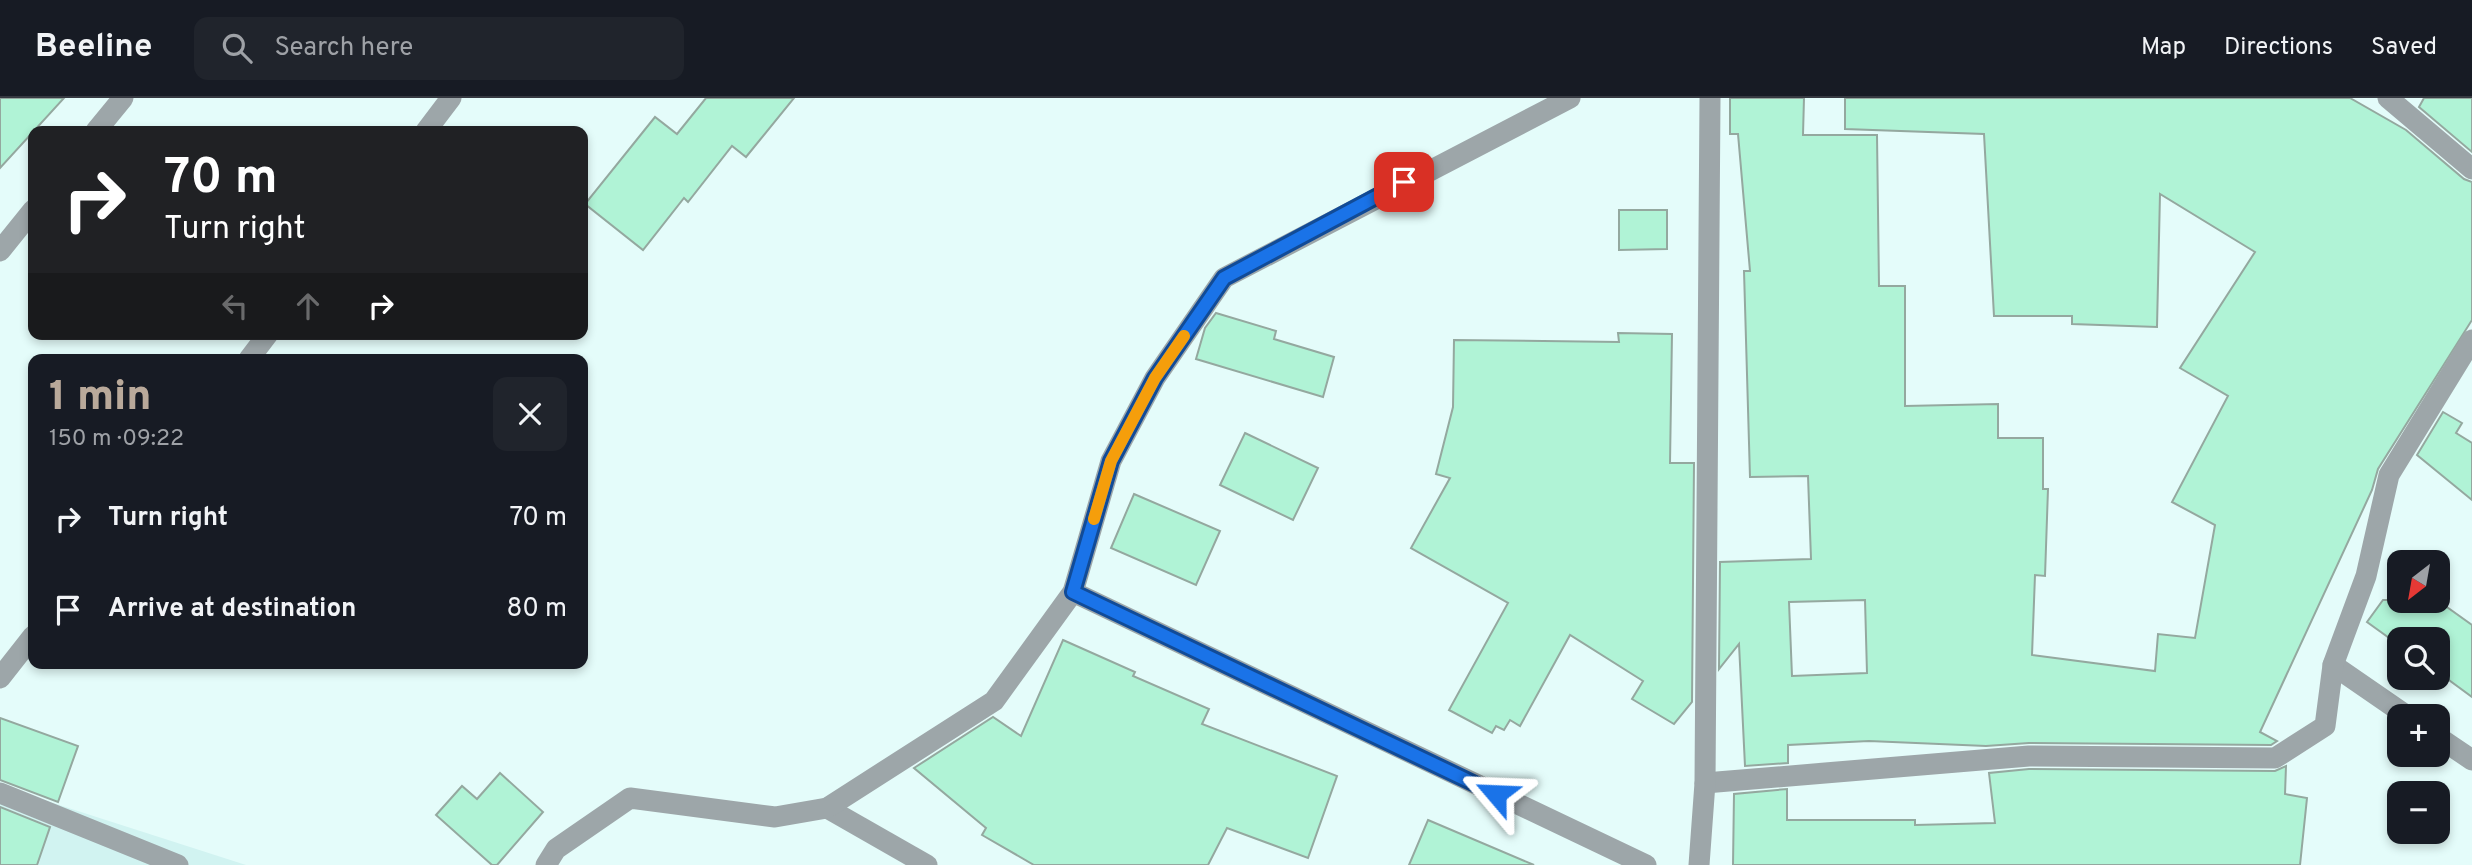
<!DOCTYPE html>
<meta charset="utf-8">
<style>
body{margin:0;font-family:Overpass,sans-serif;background:#20242c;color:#f1f3f6;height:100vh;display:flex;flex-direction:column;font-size:26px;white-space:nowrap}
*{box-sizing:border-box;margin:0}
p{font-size:23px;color:#9ea1a6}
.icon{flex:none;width:38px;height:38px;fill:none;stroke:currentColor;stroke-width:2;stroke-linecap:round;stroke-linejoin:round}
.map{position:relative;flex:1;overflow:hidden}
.side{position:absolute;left:28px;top:256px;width:560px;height:315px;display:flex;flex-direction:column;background:#171b24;border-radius:14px;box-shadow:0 4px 10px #0003}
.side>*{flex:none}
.top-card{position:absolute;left:28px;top:28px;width:560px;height:214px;border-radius:14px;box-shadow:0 4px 10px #0003;background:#202124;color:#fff;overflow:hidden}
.needle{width:46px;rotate:211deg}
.tools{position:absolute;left:2387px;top:452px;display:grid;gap:14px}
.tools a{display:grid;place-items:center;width:63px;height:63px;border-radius:14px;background:#171b24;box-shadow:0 4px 10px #0003;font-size:35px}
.pin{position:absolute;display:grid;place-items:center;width:60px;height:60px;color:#fff;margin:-30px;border-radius:14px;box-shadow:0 4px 10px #0006}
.me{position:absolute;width:77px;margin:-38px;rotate:296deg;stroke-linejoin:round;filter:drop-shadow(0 0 5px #0008)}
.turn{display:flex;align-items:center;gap:24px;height:147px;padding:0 21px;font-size:32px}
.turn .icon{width:91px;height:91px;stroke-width:2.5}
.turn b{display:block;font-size:49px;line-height:60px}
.lanes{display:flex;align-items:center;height:66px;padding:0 21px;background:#0003;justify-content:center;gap:35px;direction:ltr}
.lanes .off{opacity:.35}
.round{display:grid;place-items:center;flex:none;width:74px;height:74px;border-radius:14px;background:#20242c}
.head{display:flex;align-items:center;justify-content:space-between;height:119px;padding:0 21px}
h1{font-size:42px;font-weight:800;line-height:52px;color:#b9a99a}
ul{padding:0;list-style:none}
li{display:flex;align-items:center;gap:21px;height:91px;padding:0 21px}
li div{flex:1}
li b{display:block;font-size:26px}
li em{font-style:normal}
header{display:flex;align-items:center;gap:42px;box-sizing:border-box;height:98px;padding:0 35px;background:#171b24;border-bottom:2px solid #363941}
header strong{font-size:33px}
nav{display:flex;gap:38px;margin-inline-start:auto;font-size:24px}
.search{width:490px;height:63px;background:#20242c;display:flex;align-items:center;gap:18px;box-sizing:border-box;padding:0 24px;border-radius:14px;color:#9ea1a6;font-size:26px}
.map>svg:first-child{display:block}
.built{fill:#d1f3f1}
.building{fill:#b0f3d6;stroke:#94a89f;stroke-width:2;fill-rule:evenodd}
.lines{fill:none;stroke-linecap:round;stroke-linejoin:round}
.street{stroke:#9da6a9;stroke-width:21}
.route-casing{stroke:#114b97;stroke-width:18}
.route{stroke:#1a73e8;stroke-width:12}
.slow{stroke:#f59e0b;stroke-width:12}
</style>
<header>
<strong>Beeline</strong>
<div class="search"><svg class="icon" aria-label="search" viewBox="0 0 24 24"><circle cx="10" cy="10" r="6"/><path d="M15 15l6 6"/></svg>Search here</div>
<nav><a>Map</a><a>Directions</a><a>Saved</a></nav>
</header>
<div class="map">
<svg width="2472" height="767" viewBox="0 0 2472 767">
<rect width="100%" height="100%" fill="#e4fcfa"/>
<!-- built -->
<polygon class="built" points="0,688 246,767 0,767"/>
<!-- building -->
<g class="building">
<polygon points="0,0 64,0 0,70"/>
<polygon points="706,0 794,0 746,59 732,48 688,104 684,100 643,152 585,106 655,19 677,36"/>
<path d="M1730,0H1804L1803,37H1877L1879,188H1905V308L1998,306V340H2043V391H2048L2045,478L2035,477L2032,557L2155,573L2158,536L2195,540L2215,427L2172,404L2228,298L2180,270L2255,154L2160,96L2157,229L2072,226V218H1994L1984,36L1845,31V0H2350L2406,32L2464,81L2472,84V222L2378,371L2372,392L2260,634L2277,643L2271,647L2029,645L1986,648L1869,643L1788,647V665L1745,668L1739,546L1719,571L1720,464L1811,461L1808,378L1750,379L1744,173H1750L1738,36H1730ZM1865,502L1867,575L1792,578L1789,504Z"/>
<polygon points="2424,0 2472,0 2472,54 2419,9"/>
<polygon points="1619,112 1667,112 1667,151 1619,152"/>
<polygon points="1216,215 1276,233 1274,241 1334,259 1323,299 1196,261 1205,230"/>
<polygon points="1618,235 1672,236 1670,365 1694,365 1692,604 1674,626 1632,601 1643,583 1570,537 1520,628 1510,622 1504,632 1496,628 1492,635 1449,612 1508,505 1411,450 1450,380 1436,376 1453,309 1454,242 1619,244"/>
<polygon points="2443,314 2462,325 2456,335 2472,345 2472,402 2417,357"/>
<polygon points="1245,335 1318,370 1293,422 1220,387"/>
<polygon points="1134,396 1220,433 1196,487 1111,450"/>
<polygon points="2383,502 2437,502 2472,527 2472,599 2438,574 2438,541 2399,541 2399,547 2367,524"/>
<polygon points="1063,542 1135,574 1133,578 1209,611 1202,626 1337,678 1308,760 1227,730 1208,767 1034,767 982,737 986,730 914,670 993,619 1021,638"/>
<polygon points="0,620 78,648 58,704 0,682"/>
<polygon points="2286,668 2285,696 2307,700 2300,767 1733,767 1734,696 1787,691 1787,722 1915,722 1915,727 1995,725 1989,675 2029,671 2275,673"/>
<polygon points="500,675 543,714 497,767 492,767 436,717 462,688 477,701"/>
<polygon points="0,709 50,729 37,767 0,767"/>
<polygon points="1428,722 1534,767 1409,767"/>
</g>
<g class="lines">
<!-- street -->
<g class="street">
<polyline points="2388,0 2472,71"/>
<polyline points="96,33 123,0"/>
<polyline points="426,33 451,0"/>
<polyline points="0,153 33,112"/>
<polyline points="249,261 268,236"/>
<polyline points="1073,494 1646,767"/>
<polyline points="2333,567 2407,618"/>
<polyline points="0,580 33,538"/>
<polyline points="2438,639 2472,662"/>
<polyline points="1705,685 2029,658 2275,660 2325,628 2333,567 2366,478 2389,377 2472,242"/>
<polyline points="0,695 178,767"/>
<polyline points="827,710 927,767"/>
<polyline points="546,767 556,751 630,700 775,719 827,710 994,603 1073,494 1111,363 1155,280 1224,180 1570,0"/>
<polyline points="1699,767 1705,685 1710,0"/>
</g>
</g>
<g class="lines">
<defs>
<polyline id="route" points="1404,84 1224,180 1155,280 1111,363 1073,494 1496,696"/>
</defs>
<!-- route casing -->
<use href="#route" class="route-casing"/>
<!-- route -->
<use href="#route" class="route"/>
<!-- slow -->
<polyline class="slow" points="1094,421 1111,363 1155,280 1184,238"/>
</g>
</svg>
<div class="tools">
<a><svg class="needle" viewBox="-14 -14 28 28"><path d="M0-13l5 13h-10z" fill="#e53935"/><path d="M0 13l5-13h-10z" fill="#9ea1a6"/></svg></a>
<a><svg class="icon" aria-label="search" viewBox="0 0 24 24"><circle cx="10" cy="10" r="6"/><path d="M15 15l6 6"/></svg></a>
<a>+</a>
<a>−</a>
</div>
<div class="pin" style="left:1404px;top:84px;background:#d93025"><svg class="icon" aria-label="arrive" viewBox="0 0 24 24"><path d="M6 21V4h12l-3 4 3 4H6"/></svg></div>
<svg class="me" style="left:1496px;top:696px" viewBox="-20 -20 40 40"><path d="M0-17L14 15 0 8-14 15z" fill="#1a73e8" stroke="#fff" stroke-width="4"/></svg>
<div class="top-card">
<div class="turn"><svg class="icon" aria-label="right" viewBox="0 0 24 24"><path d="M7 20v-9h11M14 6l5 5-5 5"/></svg><div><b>70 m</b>Turn right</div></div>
<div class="lanes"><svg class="icon off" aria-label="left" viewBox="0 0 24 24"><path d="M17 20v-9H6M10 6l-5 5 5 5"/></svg><svg class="icon off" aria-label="ahead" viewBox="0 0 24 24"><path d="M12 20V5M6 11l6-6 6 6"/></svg><svg class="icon" aria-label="right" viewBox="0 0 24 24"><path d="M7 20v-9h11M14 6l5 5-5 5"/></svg></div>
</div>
<section class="side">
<div class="head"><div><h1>1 min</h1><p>150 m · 09:22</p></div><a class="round"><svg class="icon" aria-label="close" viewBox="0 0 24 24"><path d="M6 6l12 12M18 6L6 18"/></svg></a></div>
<ul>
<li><svg class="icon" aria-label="right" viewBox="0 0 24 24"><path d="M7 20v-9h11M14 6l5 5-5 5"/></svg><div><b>Turn right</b></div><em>70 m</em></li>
<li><svg class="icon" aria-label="arrive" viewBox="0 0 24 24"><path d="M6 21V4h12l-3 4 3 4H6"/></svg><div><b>Arrive at destination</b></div><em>80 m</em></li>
</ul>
</section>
</div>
